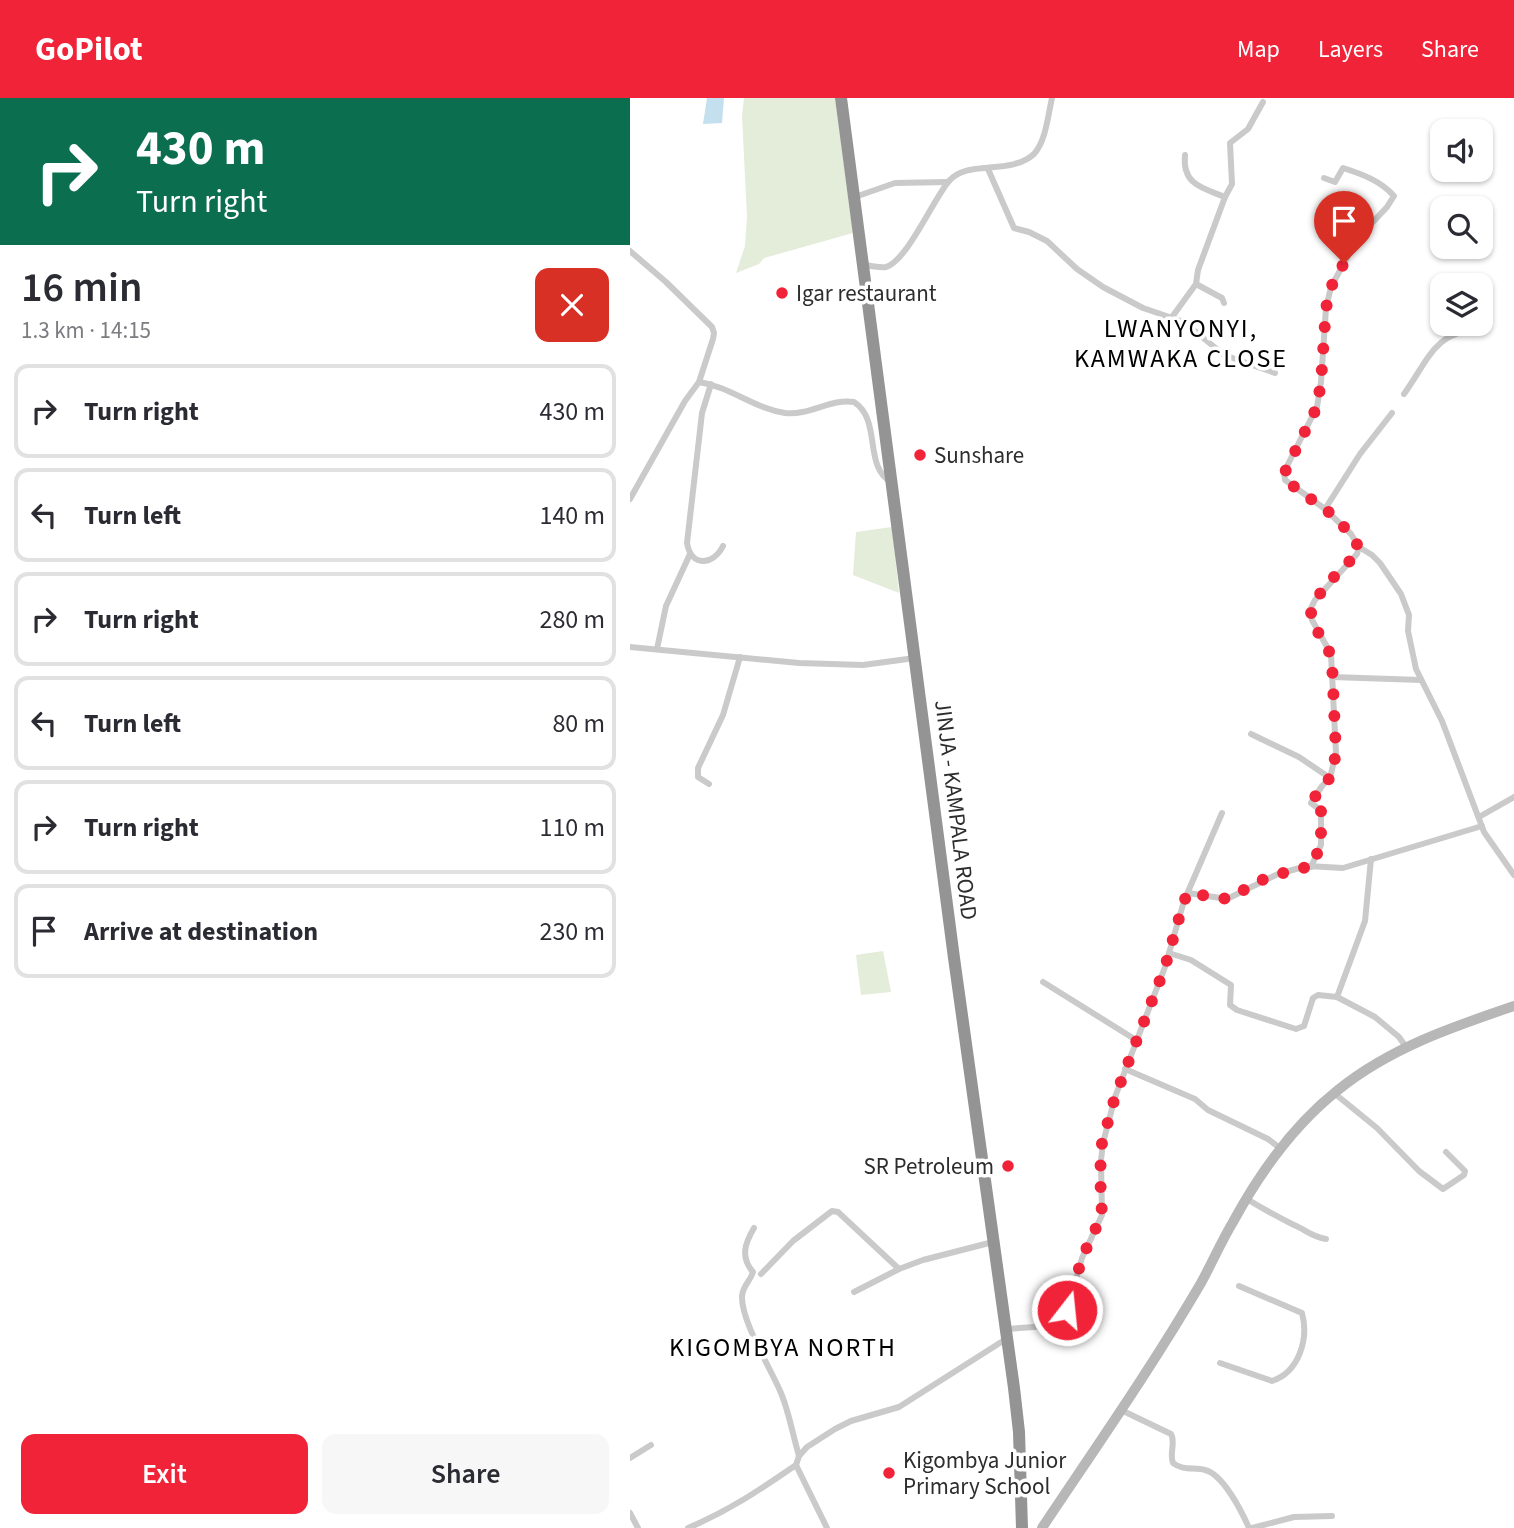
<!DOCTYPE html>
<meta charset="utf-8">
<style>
body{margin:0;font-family:"Source Sans 3",sans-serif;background:#f7f7f7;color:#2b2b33;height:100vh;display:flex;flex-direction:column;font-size:26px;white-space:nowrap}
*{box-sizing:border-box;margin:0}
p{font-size:23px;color:#7c7c81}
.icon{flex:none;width:38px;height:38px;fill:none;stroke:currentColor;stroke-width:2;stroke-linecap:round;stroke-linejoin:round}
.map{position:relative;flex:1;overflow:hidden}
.details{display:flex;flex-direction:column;background:#fff;width:630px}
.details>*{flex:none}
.top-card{background:#0b6e4f;color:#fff;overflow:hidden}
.fabs{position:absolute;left:800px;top:21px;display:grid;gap:14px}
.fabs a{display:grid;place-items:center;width:63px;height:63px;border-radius:14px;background:#fff;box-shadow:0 2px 5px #0004;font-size:35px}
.pin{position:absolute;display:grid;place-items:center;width:60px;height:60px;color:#fff;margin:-72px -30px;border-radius:50% 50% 50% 0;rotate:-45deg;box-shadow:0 0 7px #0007}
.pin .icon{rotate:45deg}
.me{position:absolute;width:77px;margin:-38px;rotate:16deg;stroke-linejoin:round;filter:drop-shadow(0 0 5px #0008)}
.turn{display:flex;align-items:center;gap:24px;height:147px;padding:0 21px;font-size:32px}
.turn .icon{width:91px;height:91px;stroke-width:2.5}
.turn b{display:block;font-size:49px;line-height:60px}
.round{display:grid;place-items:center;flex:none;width:74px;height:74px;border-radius:14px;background:#f7f7f7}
.headline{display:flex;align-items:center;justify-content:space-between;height:119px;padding:0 21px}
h1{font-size:42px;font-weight:600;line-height:52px}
.button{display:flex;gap:14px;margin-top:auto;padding:14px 21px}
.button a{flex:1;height:80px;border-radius:14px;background:#f12338;color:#fff;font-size:28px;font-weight:600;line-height:80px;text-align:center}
.button a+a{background:#f7f7f7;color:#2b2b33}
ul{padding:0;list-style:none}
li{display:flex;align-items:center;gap:21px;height:94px;margin:0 14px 10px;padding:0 7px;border:4px solid #e1e1e2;border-radius:14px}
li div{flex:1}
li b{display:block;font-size:26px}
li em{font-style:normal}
header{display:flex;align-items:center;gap:42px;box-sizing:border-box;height:98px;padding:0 35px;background:#f12338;color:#fff}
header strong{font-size:33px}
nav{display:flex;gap:38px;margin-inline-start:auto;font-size:24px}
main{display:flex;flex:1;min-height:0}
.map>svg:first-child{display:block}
.green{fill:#e4ecda}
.water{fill:#c4dfed}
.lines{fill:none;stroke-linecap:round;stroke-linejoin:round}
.street{stroke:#cacaca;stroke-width:6}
.secondary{stroke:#b7b7b7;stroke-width:10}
.highway{stroke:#949494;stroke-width:12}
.route{stroke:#f12338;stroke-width:12;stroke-dasharray:0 21.6}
.poi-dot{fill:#f12338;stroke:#fff;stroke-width:2.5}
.labels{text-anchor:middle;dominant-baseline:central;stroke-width:7;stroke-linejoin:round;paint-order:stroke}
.poi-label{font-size:23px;fill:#2d2d2d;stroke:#fff;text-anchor:start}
.street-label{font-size:23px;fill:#2d2d2d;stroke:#fff}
.quarter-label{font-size:26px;letter-spacing:2px;fill:#000;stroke:#fff}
</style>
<header>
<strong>GoPilot</strong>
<nav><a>Map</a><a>Layers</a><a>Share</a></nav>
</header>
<main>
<section class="details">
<div class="top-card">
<div class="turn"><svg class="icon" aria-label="right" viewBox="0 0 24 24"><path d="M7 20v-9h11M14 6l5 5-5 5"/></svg><div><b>430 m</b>Turn right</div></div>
</div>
<div class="headline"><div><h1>16 min</h1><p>1.3 km · 14:15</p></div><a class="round" style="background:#d93025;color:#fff"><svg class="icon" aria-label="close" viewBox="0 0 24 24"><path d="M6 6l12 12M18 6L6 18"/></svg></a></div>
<ul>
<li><svg class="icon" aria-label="right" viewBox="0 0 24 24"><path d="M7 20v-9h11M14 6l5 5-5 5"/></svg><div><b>Turn right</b></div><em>430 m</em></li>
<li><svg class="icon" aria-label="left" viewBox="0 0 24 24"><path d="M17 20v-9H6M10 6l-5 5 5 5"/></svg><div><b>Turn left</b></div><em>140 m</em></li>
<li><svg class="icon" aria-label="right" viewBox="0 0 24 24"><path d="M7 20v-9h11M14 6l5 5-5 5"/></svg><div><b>Turn right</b></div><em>280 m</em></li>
<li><svg class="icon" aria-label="left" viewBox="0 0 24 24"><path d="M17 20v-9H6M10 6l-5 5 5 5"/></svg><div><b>Turn left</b></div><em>80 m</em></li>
<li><svg class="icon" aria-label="right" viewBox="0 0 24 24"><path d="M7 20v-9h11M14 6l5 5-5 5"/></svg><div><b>Turn right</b></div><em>110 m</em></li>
<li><svg class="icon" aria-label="arrive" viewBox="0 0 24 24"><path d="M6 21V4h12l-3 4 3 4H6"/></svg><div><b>Arrive at destination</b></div><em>230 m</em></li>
</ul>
<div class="button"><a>Exit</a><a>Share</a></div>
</section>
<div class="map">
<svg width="884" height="1430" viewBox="0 0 884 1430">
<rect width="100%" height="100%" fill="#fff"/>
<!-- green -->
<g class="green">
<polygon points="114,0 205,0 223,135 134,160 129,166 106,175 115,148 117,119 112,18"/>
<polygon points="262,429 269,495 223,477 226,434"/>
<polygon points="253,853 261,894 231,897 226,857"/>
</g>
<!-- water -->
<polygon class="water" points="77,0 94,0 92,25 73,26"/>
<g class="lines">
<!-- street -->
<g class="street">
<path d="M555,57C552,87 573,90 595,99"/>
<polyline points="358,71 384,130 399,134 417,143 447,171 473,189 513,210 554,224 594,257 645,275"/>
<path d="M694,80L705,84L713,70C732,76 751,83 764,98L757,109L727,141L701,189L696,210L691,284L687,309L654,374L655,382L695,411"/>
<polyline points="225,99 265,85 318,84"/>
<polyline points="0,153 36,184 82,229 84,235 83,241 69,284"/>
<path d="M235,167C241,168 250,170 256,169C277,163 304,100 319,83C337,61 380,78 404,56C416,43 418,17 422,0"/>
<polyline points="566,186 568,172 595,99 602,86 600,45 618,31 633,4"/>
<polyline points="542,219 566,186 592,200 594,205"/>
<path d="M81,286L72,315L57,445C61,469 83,468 93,448"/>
<path d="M774,296C799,261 804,234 851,230"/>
<polyline points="762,315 730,356 695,411 721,436 729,449 742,457 750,465 771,496 779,517 778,533 786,571 812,623 854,734 884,777"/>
<path d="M0,401L55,303L69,284C101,289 123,310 155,315C179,318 201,300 224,304C252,322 233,368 261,384"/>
<polyline points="0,549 169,565 233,567 285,560"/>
<polyline points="27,551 36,508 60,456"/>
<polyline points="702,579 791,582"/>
<polyline points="621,636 669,659 700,680"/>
<polyline points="79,686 68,679 68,670 93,617 110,559"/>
<polyline points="849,719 884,699"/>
<polyline points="741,761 735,823 707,899 745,919 769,939 776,949"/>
<polyline points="681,769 691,747 691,716 689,711 681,705 692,688 700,680 706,655 701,556 682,522 680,512 685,502 727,456 729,449"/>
<polyline points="558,795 597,801 648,776 677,768 713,770 852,728"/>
<polyline points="539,855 561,862 601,887 600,907 607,912 666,931 674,928 683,900 688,897 707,899"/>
<polyline points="413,884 506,942"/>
<polyline points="495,971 565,1001 578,1012 638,1041 651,1051"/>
<polyline points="704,995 747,1030 789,1073 813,1091 834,1077 835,1073 816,1054"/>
<path d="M617,1101C633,1111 648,1119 664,1127C676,1132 682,1139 696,1141"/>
<path d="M124,1130C115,1145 110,1159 123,1174C120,1184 113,1187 112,1198C111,1223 141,1271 151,1295C159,1314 163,1338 169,1358"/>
<polyline points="131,1176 163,1143 202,1113 208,1114 269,1171"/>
<polyline points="224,1194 269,1171 293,1162 363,1144"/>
<polyline points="377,1231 418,1228 432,1221 437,1212 452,1160 472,1117 471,1062 473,1045 485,999 535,869 554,803 592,715"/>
<path d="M590,1265L642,1283C669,1274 679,1241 672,1215L609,1188"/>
<path d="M491,1312L541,1336C546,1344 539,1356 543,1365C553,1373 564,1369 575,1372C593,1376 612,1414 619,1430"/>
<polyline points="0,1360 21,1347"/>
<polyline points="166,1367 197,1430"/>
<polyline points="0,1415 8,1430"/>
<path d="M58,1430C100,1412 128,1393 166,1367L169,1358L177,1349L205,1331L221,1323L269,1309L376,1241"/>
<polyline points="622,1430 664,1419 702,1418"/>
</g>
<!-- secondary -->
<path class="secondary" d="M412,1430C466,1349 522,1269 571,1185C582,1165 591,1144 603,1124C629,1076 665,1026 708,992C760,950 822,929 884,908"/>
<!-- highway -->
<polyline class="highway" points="211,0 324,860 384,1290 389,1334 392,1430"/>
</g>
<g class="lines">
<!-- route -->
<path class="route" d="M437,1212L452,1160L472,1117L470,1076L472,1045L485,999L535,869L554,803L558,795L597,801L636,780L670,770L681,769L691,747V712L681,705L692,688L700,680L706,656L702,564C700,549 688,537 682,523C674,504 714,469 727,456L729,449L708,421L655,382L653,378L687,309L691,284L696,210L701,189L714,165"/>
</g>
<!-- markers -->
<g class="poi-dot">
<circle cx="152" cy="195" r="7"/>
<circle cx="290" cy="357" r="7"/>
<circle cx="378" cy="1068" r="7"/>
<circle cx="259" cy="1375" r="7"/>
</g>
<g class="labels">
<!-- poi labels -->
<g class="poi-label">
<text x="166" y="195">Igar restaurant</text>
<text x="304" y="357">Sunshare</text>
<text x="364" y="1068" text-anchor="end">SR Petroleum</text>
<text x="273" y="1362">Kigombya Junior<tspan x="273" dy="26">Primary School</tspan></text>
</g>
<!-- street labels -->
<g class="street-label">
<text transform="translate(326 712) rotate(83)">JINJA - KAMPALA ROAD</text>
</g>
<!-- quarter labels -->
<g class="quarter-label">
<text x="551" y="230">LWANYONYI,<tspan x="551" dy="30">KAMWAKA CLOSE</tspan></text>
<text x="153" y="1249">KIGOMBYA NORTH</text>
</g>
</g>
</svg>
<div class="fabs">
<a><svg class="icon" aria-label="sound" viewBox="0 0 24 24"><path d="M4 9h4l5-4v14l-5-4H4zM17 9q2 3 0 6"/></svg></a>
<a><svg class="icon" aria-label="search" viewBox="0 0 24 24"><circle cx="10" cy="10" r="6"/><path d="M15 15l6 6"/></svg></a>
<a><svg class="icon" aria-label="layers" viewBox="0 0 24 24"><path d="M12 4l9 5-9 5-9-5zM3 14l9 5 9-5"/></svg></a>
</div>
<div class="pin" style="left:714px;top:165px;background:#d93025"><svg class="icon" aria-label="arrive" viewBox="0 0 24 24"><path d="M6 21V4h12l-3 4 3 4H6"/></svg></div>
<svg class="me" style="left:437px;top:1212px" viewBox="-20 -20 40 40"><circle r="17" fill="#f12338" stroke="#fff" stroke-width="3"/><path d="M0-11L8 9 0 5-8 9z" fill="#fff"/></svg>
</div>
</main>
